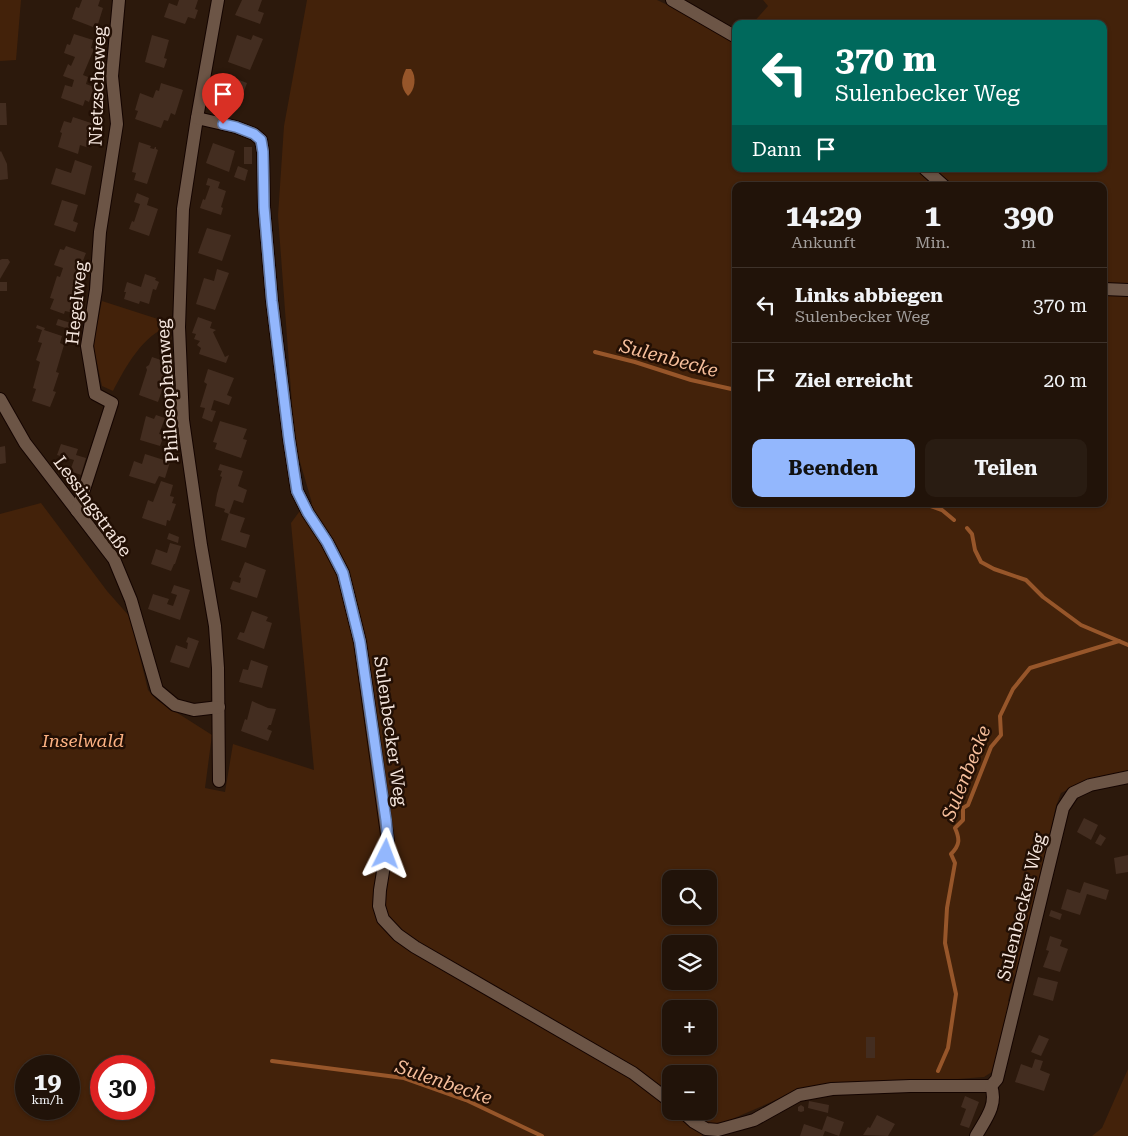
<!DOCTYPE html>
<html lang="de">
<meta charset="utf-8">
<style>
body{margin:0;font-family:"Roboto Serif",serif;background:#291c12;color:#f1f3f6;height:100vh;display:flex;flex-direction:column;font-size:19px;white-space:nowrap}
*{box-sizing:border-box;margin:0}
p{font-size:16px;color:#a29e9c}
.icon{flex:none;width:28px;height:28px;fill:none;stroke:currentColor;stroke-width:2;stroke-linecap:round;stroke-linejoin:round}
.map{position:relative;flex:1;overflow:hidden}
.sheet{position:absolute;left:732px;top:182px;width:375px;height:325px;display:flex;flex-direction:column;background:#211309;border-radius:10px;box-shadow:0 1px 4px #0004,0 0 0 1px #3e322a}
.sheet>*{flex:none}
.top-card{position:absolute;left:732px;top:20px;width:375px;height:152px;border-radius:10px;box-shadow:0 1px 4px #0004,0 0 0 1px #3e322a;background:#00695c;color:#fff;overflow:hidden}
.fabs{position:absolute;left:662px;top:870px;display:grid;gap:10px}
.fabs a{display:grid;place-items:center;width:55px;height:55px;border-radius:10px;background:#211309;box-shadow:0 1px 4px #0004,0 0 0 1px #3e322a;font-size:25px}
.speed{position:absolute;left:15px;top:1055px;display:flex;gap:10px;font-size:25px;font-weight:700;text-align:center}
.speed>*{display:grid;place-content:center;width:65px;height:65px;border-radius:50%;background:#211309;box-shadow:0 1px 4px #0004,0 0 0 1px #3e322a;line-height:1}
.speed small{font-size:12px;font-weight:400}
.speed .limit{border:8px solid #d22;background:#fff;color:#111}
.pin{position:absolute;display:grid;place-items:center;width:42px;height:42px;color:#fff;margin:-51px -21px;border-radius:50% 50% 50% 0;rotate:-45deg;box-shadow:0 0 5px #0007}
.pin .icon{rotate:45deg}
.me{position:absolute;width:55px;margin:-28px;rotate:3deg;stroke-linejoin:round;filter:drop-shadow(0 0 4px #0008)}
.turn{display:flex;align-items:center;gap:18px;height:105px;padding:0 20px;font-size:22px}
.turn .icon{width:65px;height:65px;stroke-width:2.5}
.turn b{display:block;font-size:35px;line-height:42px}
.then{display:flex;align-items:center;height:48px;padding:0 20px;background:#0003;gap:10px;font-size:19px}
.eta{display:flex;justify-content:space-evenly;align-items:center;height:85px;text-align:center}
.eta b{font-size:30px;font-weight:700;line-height:35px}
.action{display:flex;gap:10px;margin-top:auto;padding:10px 20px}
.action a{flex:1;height:58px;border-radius:10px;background:#93b7fd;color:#111;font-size:20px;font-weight:700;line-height:58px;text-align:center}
.action a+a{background:#291c12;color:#f1f3f6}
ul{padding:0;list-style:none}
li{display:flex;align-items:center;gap:15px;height:75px;padding:0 20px;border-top:1px solid #3e322a}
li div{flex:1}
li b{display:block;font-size:19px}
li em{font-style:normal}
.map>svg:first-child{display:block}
.green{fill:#43220a;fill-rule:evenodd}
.water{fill:#97562a}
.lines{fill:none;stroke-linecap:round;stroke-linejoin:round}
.stream{stroke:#97562a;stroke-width:4}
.building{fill:#432d20}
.street-casing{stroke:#140400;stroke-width:14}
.street{stroke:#6c5546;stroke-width:12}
.route-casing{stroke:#6077a4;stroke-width:12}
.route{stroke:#93b7fd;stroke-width:9}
.labels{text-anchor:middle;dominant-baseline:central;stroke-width:5;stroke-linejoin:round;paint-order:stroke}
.street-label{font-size:18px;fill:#f4e5dd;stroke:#220f04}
.park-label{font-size:18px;font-style:italic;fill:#fcb182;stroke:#220f04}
.water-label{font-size:19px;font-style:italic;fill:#f7bf9c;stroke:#220f04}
</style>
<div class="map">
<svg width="1128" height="1136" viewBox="0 0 1128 1136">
<rect width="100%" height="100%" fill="#2c190c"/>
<!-- green -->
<g class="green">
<polygon points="0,0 21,0 16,60 0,61"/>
<path d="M307,0H657L736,37V169H917L933,186H736V504H1104V294H1128V773L1079,784L1061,793L1056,806L1028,934L1018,972L1014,977L1008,1001L1012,1003L995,1070L984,1077L794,1092L730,1120L701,1136H0V514L41,503L107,591L130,617L148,690L157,700L212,735L205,788L225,792L233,744L314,770L291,523L302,508L312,503L295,445L278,216L284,126ZM671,879H709V916H671ZM671,944H709V981H671ZM671,1009H709V1046H671ZM26,1066H69V1109H26ZM101,1066H144V1109H101ZM671,1074H709V1111H671Z"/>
<polygon points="763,0 1128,0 1128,287 1104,286 1104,186 952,186 932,169 1104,169 1104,24 752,24 768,6"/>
<path d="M102,301L164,321H170V326C143,334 125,368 113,391L102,386L93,345Z"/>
<polygon points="1128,1069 1128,1136 1092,1136 1102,1128"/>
</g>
<!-- water -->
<path class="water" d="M406,69H411C417,77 415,90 408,96C400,87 401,79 406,69Z"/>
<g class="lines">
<!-- stream -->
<g class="stream">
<polyline points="595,352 635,362 691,380 736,390"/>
<polyline points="925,504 942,510 954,520"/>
<polyline points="967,528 972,534 975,550 981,562 994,569 1026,580 1043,597 1081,625 1128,645"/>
<polyline points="272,1061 404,1078 466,1100 542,1136"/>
<path d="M938,1071L948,1048L956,994L945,943L947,908L955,863L951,854C960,845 960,839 955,828L963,820V808L968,805L991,747L1001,735L1000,716L1013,689L1030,668L1119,641"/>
</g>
</g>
<!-- building -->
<g class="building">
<polygon points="82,0 100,0 98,6 103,8 98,24 95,23 93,27 72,19 76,7 79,8"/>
<polygon points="179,0 198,0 195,9 198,10 195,19 188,17 185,24 164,17 169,3 177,6"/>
<polygon points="242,0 262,0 258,11 264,13 260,24 235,15"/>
<polygon points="74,34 93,40 91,48 94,49 83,75 88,77 86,84 94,87 89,102 85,100 83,106 61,98 65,85 72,87 74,80 63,76 68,64 71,66 75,57 64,53 67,44 70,45"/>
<polygon points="152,35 169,40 164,58 167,59 164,68 145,62"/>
<polygon points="237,35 251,40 253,35 263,39 250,70 228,62"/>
<polygon points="226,75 247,83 237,110 216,103"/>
<polygon points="161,83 183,90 175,115 171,113 168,121 164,120 161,128 135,119 138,111 135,110 140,93 153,98 156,90 159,91"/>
<polygon points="0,103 6,103 7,125 0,125"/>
<polygon points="73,117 94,124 90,136 93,137 89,148 80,145 78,154 58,147 62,133 60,132 64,121 71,123"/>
<polygon points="139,142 151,146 150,148 154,149 155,147 156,147 156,149 158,150 147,184 134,180 136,173 132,172"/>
<polygon points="213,143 235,151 229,172 206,163"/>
<rect x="244" y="147" width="8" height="17"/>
<polygon points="1,151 7,164 8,179 0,180 0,152"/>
<polygon points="75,160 92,166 85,195 51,184 56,168 71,173"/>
<polygon points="238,166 248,170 245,181 234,177"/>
<polygon points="208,178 220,182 218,188 226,191 221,207 223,208 221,215 200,208 203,199 205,200 210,186 206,185"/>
<polygon points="137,193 149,198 147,205 158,209 149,236 129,229 132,221 134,222 140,204 134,202"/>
<polygon points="62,200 78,205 73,221 78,223 75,232 54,225"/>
<polygon points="207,228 231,235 222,261 198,253"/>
<polygon points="66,246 86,253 73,286 78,288 76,295 79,296 74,313 65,311 64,314 50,309 54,299 50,298 57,276 60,277 63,268 54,265 60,249 64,250"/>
<polygon points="2,259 8,259 10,262 0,279 0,260"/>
<polygon points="217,269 229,273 215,310 196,304 204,278 214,281"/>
<polygon points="145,274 156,278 155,280 159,282 156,290 153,289 149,304 140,301 139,304 124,299 126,292 124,292 127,282 141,287"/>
<rect x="0" y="282" width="7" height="9"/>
<polygon points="198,317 212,322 210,328 216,330 213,332 225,357 229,355 226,363 199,354 201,348 197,345 200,341 194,339 196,334 192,333"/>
<polygon points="58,319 71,323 69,329 56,325"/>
<polygon points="37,325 45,328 44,330 62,336 60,343 64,345 56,372 59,373 53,391 56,392 50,407 32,401 36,389 33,388 40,362 36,360 42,343 38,342 42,330 36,328"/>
<polygon points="152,357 167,362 165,371 167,371 167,376 158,402 139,395 147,370 146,367 149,365"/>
<polygon points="208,369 234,378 227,395 232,397 229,405 214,400 211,410 216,411 212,422 202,418 205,408 200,407 207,384 204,382"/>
<polygon points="156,415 165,418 159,434 164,435 160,446 140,440 146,416 154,419"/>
<polygon points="220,421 247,429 243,439 247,440 241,458 215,449 217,443 213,442"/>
<polygon points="61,444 78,449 76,455 86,458 81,475 70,471 74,460 57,455"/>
<polygon points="5,446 6,463 0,464 0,447"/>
<polygon points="145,454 170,462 165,478 159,476 155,484 129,476 134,461 142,464"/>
<polygon points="220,464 243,471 238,486 247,490 243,503 234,500 229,514 224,512 225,509 215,506 217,494 222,477 220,476 222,471 218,470"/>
<polygon points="161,481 173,485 170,496 174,497 172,503 176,504 170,521 167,520 166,526 142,518 148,500 153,502"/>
<polygon points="229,513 245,518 240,532 250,535 246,548 221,540"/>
<polygon points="169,533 179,537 178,543 167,539"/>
<polygon points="170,543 181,546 175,564 174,564 171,571 151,564 156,549 167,553"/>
<polygon points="245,562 266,570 257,598 230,589 233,581 240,583 241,578 239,577"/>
<polygon points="174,585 190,590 180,620 148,609 153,594 169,599 167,604 173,606 177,595 171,593"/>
<polygon points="252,611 268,617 266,621 272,623 264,649 237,639 240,632 244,633"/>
<polygon points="188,637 199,641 189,668 170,662 176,645 187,649 188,643 186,642"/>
<polygon points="251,660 268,666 262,688 239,682 243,669 248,670"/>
<polygon points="252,701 268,708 276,709 271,725 269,725 267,729 272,731 268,741 241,731 245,719 247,720"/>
<polygon points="1084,818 1098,825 1091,840 1077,832"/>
<polygon points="1100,834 1106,838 1101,846 1095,843"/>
<polygon points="1128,855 1128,872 1116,874 1114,858"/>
<polygon points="1084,882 1109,890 1106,900 1087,894 1080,915 1061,909 1067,889 1080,893"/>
<polygon points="1051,910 1062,914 1060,920 1049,916"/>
<polygon points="1050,936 1062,940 1060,946 1068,949 1060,972 1043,967 1049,951 1046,950"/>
<polygon points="1038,977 1058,982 1053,1001 1033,995"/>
<polygon points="1039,1035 1049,1039 1041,1056 1031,1052"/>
<rect x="866" y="1037" width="9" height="21"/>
<polygon points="1035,1059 1043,1061 1040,1070 1050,1074 1044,1091 1015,1082 1021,1064 1032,1068"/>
<polygon points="965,1096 979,1102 969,1128 960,1125 966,1109 961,1107"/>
<polygon points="809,1101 829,1105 828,1113 808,1108"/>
<polygon points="801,1105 804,1107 804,1111 801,1112 798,1111 798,1107"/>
<polygon points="877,1115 895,1124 888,1136 863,1135 868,1127 870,1128"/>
<polygon points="827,1116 844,1122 839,1136 825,1131 823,1136 800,1136 804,1124 822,1130"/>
</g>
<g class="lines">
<defs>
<g id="street">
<polyline points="218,0 197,118 183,209 179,327 183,420 201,545 215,626 218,668 219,781"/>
<polyline points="672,0 736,37"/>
<polyline points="197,118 236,127 254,134 261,140 263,152 264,207 272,301 289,439 297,491 308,513 327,542 343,573 360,642 388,841 380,890 379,906 383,919 398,935 415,947 633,1073 671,1102"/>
<polyline points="925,169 944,186"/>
<polyline points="1104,289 1128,290"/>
<polyline points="0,399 25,443 114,559 131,600 157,690 175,705 194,710 219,707"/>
<polyline points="77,511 112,403 95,394 87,346 96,290 100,232 117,124 112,76 119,0"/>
<polyline points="682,1111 694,1122 706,1129 718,1130 754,1120 799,1095 832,1089 910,1086 991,1086 997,1079 1063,808 1073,793 1090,785 1128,777"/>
<path d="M976,1136C985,1120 998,1105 991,1086"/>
</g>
</defs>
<!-- street casing -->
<use href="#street" class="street-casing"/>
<!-- street -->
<use href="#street" class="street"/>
</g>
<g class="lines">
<defs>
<polyline id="route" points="223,124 236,127 254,134 261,140 263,152 264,207 272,301 289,439 297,491 308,513 327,542 343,573 360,642 386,820 388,841 386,854"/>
</defs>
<!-- route casing -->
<use href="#route" class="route-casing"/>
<!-- route -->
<use href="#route" class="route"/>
</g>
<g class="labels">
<!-- street labels -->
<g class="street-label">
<text transform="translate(97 86) rotate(-88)">Nietzscheweg</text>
<text transform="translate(76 303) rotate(-84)">Hegelweg</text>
<text transform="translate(167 391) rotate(-94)">Philosophenweg</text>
<text transform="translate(93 506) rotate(54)">Lessingstraße</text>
<text transform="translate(391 731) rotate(82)">Sulenbecker Weg</text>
<text transform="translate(1021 907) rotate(-76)">Sulenbecker Weg</text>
</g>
<!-- park labels -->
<g class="park-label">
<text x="83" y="740">Inselwald</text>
</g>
<!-- water labels -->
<g class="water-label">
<text transform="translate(669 358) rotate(15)">Sulenbecke</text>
<text transform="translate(966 773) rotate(-68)">Sulenbecke</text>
<text transform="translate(444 1082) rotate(19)">Sulenbecke</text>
</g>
</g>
</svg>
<div class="fabs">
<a><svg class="icon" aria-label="search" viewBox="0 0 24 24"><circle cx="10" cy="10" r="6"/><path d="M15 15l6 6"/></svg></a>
<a><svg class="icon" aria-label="layers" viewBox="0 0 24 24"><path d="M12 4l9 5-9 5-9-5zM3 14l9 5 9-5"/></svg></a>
<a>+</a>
<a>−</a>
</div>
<div class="speed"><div>19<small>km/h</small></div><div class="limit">30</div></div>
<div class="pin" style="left:223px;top:124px;background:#d93025"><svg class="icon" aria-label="arrive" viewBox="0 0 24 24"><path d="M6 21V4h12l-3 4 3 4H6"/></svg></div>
<svg class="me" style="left:386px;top:854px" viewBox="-20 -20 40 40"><path d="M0-17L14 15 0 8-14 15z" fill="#93b7fd" stroke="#fff" stroke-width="4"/></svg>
<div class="top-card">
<div class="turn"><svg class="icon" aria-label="left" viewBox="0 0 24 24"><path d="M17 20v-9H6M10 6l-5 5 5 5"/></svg><div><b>370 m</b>Sulenbecker Weg</div></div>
<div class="then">Dann<svg class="icon" aria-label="arrive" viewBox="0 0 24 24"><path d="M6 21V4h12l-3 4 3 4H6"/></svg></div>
</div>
<section class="sheet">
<div class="eta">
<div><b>14:29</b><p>Ankunft</p></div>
<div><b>1</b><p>Min.</p></div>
<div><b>390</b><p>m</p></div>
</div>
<ul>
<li><svg class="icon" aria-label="left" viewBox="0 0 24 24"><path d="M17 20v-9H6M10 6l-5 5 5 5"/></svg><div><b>Links abbiegen</b><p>Sulenbecker Weg</p></div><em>370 m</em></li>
<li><svg class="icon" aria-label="arrive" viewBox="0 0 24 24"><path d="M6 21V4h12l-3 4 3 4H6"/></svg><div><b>Ziel erreicht</b></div><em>20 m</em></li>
</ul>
<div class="action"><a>Beenden</a><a>Teilen</a></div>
</section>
</div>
